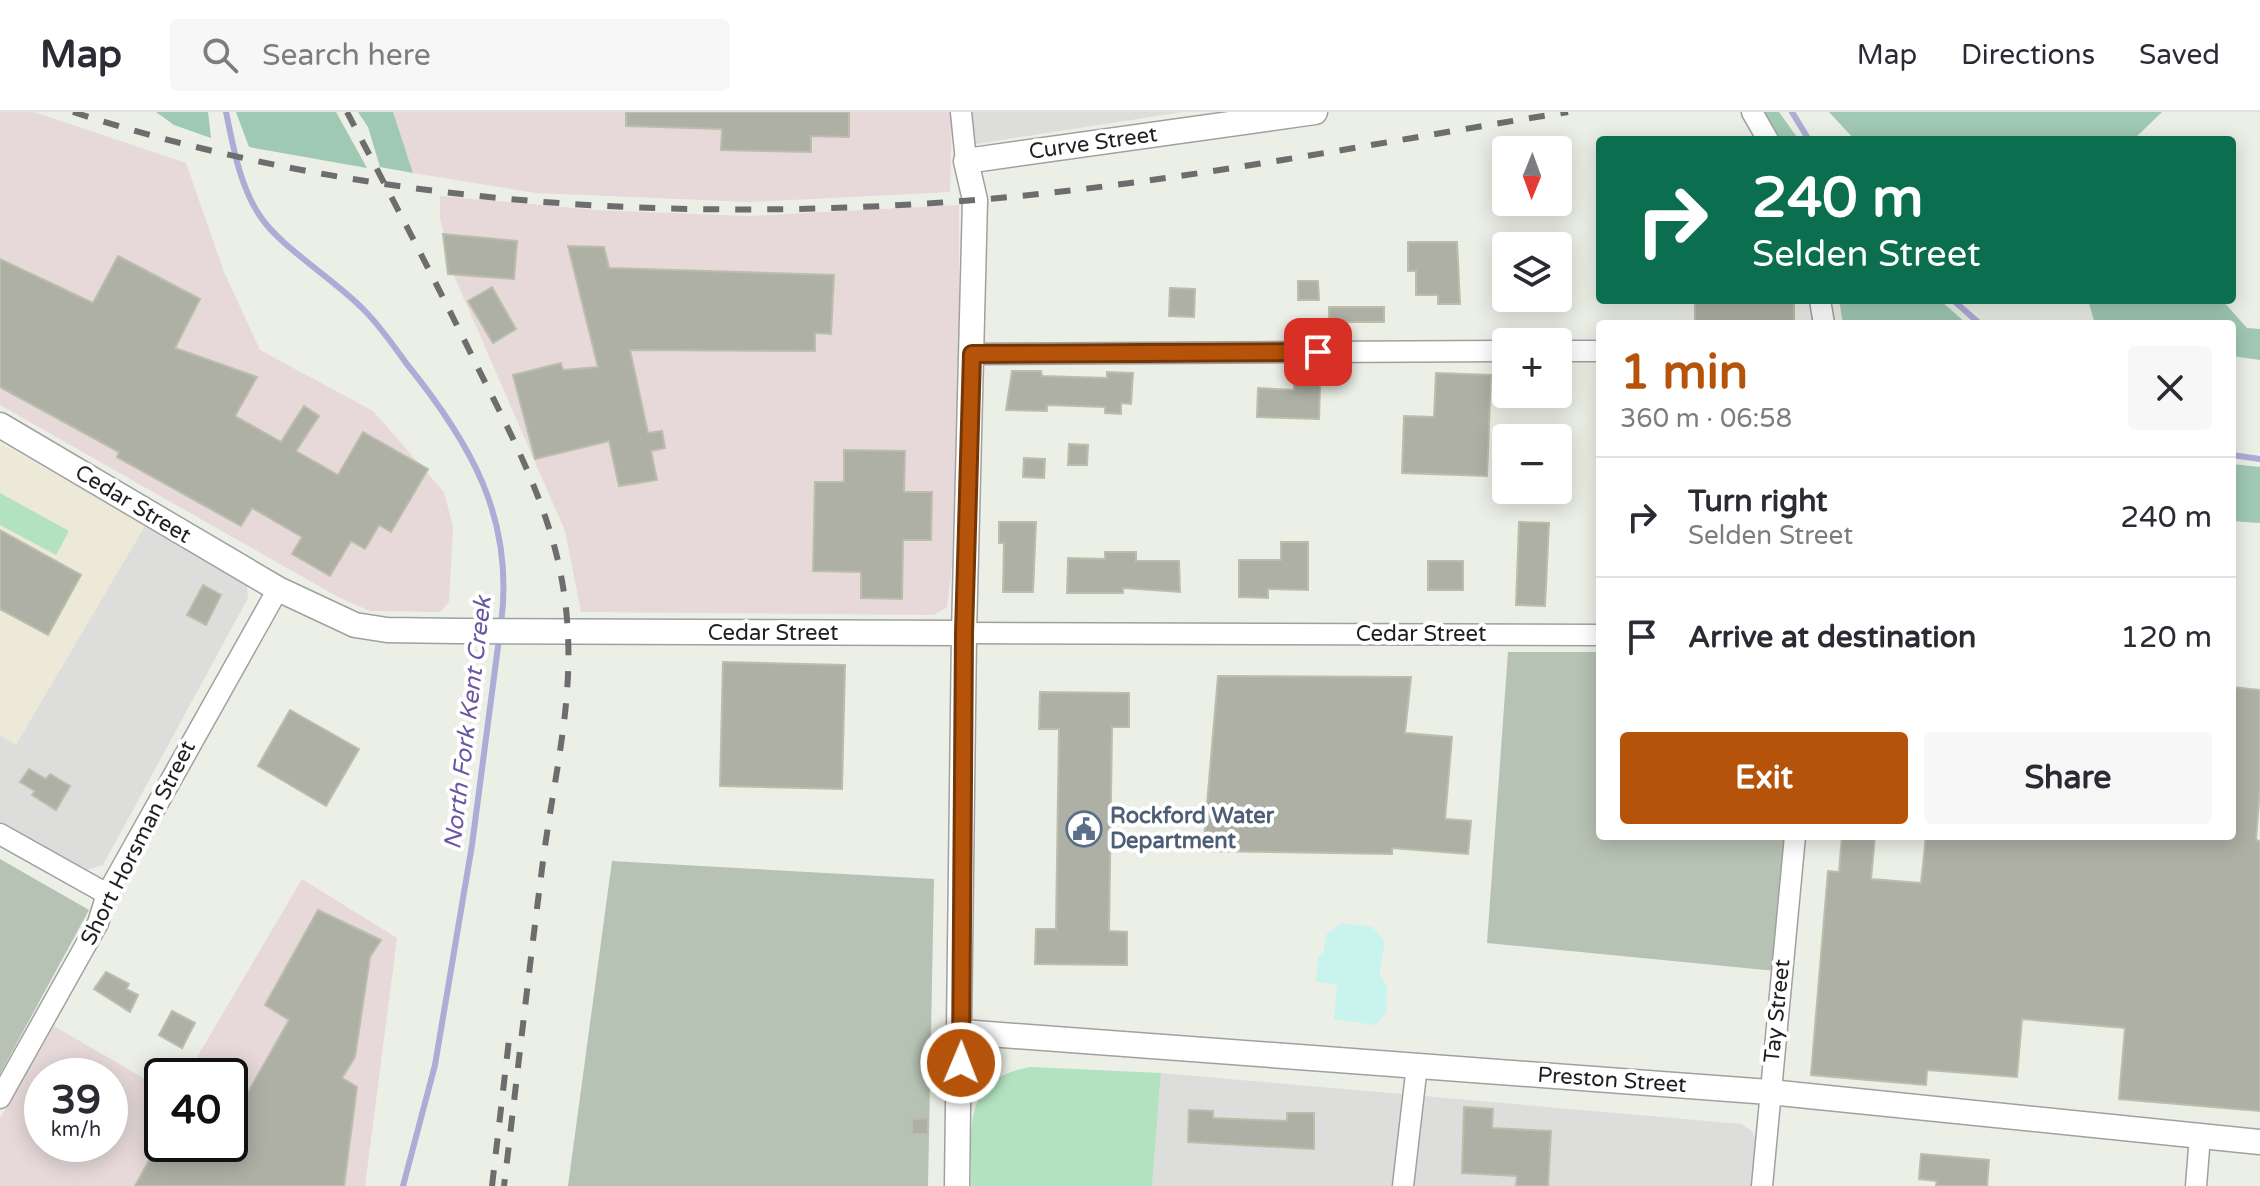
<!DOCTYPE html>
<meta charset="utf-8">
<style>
body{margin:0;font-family:"Varela Round",sans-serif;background:#f7f7f7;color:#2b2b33;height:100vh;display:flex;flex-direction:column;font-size:30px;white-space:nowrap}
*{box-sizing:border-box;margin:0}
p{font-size:26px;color:#7c7c81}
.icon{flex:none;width:44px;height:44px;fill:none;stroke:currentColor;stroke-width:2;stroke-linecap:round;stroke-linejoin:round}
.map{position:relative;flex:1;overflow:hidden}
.panel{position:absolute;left:1596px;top:208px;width:640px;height:520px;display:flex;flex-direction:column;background:#fff;border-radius:8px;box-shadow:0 4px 20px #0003}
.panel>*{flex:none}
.hud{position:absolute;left:1596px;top:24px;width:640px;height:168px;border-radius:8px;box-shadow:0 4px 20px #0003;background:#0b6e4f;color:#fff;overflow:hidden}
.needle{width:52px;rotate:181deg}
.controls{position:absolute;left:1492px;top:24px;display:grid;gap:16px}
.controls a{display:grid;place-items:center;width:80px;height:80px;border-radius:8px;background:#fff;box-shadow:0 4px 20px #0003;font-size:40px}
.speed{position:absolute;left:24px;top:946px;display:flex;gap:16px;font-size:40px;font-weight:700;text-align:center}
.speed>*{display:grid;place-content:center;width:104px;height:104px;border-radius:50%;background:#fff;box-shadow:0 4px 20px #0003;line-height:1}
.speed small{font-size:20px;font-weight:400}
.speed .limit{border:4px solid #111;border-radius:12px;background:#fff;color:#111}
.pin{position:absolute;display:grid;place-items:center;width:68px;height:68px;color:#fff;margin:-34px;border-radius:16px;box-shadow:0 4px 12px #0006}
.me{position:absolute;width:88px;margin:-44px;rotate:1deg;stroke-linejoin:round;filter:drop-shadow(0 0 6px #0008)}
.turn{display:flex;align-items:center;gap:28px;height:168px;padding:0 24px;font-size:36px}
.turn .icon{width:104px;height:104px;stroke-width:2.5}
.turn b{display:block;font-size:56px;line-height:68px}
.round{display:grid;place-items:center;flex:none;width:84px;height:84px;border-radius:8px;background:#f7f7f7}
.summary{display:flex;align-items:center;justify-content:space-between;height:136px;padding:0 24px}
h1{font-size:48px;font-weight:800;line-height:60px;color:#b45309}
.primary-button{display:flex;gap:16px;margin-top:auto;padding:16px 24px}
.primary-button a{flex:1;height:92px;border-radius:8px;background:#b45309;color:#fff;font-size:32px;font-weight:800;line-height:92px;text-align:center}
.primary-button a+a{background:#f7f7f7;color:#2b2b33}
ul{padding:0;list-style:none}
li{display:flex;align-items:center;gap:24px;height:120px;padding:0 24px;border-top:2px solid #e1e1e2}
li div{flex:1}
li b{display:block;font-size:30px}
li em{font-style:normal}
header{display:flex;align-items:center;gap:48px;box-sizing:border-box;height:112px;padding:0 40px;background:#fff;border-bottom:2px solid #e1e1e2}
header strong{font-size:38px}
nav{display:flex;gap:44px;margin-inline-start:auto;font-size:28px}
.search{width:560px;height:72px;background:#f7f7f7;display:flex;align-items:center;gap:20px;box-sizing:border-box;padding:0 28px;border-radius:8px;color:#7c7c81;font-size:30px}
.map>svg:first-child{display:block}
.residential{fill:#dddddc}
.commercial{fill:#ede9d8}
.industrial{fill:#e7d9da;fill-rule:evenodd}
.construction{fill:#b6c2b3}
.grass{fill:#b2e2c0}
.forest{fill:#a0c9b4}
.park{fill:#c9f3ed}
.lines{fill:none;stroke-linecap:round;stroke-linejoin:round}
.stream{stroke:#acacd7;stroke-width:6}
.building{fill:#aeb0a5;stroke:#babeaa;stroke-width:2}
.minor-casing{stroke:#a0a0a0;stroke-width:23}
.tertiary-casing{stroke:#a0a0a0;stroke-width:27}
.minor{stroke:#fff;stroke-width:20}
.tertiary{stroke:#fff;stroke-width:24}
.rail{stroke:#6d6d6d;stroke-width:6;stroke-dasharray:16 16;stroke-linecap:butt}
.route-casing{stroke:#753606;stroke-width:20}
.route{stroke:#b45309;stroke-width:14}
.labels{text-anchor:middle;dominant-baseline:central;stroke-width:8;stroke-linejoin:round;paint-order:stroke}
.street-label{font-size:22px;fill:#1f1f1f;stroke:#fff}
.service-label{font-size:22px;font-weight:bold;fill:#4e5e75;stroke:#fff;text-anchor:start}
.water-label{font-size:24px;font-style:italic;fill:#6b56a3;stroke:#fff}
</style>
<header>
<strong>Map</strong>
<div class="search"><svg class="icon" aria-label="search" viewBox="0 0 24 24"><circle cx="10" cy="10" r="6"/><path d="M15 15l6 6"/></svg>Search here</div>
<nav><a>Map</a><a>Directions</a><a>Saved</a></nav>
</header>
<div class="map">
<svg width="2260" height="1074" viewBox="0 0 2260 1074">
<rect width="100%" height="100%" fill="#ebefe6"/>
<!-- residential -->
<g class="residential">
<polygon points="971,0 1183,0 976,32 972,25"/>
<polygon points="146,412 235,461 247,473 248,486 103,753 83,759 0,711 0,623 16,632"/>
<polygon points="1161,961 1741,1012 1752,1019 1757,1030 1755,1074 1152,1074"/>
</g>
<!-- commercial -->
<polygon class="commercial" points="3,333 146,412 16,633 0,623 0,334"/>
<!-- industrial -->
<g class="industrial">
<polygon points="0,0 34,0 186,51 224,160 260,238 373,299 444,380 453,415 449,490 440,500 370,499 338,485 0,293"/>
<polygon points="393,0 952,0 950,80 750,90 536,81 413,61"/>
<polygon points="440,84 597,98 748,104 959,93 959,247 952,453 947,495 934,503 581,500 565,419 455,166 440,106"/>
<path d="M302,767L397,826L365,1074H0V1006L54,914L162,977V1032H230V964H186ZM42,964H110V1032H42Z"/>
</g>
<!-- construction -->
<g class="construction">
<polygon points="1508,540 1600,540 1600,724 1787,724 1776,859 1487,831"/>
<polygon points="0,747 89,798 0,962"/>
<polygon points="612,749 934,767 928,1074 568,1074"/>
</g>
<!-- grass -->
<g class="grass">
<polygon points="0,381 69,419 56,443 0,413"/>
<path d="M1031,955L1161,961L1152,1074H971C972,1017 960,967 1031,955Z"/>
</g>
<!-- forest -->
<g class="forest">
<polygon points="156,0 208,0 211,26 174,13"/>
<polygon points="236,0 336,0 367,56 249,35"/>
<polygon points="358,0 393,0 413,61 380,55 368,15"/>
<polygon points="1763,0 1779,0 1799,28 1776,28"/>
<polygon points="1829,0 2162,0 2133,28 1855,28"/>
<polygon points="1839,188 1940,188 1967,212 1843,212"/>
<polygon points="2088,188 2222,188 2247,216 2260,217 2260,248 2232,244 2232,212 2095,212"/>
<polygon points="2232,352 2260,355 2260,411 2232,409"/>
</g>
<!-- park -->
<polygon class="park" points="1342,811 1372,815 1385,829 1379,863 1387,873 1386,901 1375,913 1334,907 1337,873 1316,870 1318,845 1324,840 1326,823"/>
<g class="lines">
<!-- stream -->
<g class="stream">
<path d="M226,0C233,34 240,75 260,104C280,135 337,169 364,198C380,214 393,233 406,251C470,330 515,406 501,512"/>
<polyline points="1792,0 1809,28"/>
<polyline points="1953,188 1980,212"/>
<polyline points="2232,343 2260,347"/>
<polyline points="403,1074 435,953 472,733 499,527"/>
</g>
</g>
<!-- building -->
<g class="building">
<polygon points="626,0 849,0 849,25 811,24 811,40 721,38 722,17 626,14"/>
<polygon points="443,122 517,129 514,167 448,162"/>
<polygon points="1408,130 1457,130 1460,192 1438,192 1438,183 1416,183 1416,159 1408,159"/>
<polygon points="568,134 604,135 609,156 834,163 831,222 815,221 815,239 630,238 648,321 662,319 665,336 651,339 657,368 619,374 609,329 535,347 513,263 561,251 563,258 598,255"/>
<polygon points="118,144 200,187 175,236 257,265 235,304 281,330 304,294 319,304 296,339 338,363 363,320 428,357 391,420 379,413 365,437 351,429 330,464 292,442 302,425 252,396 241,414 117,345 119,340 0,275 0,147 93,191"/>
<polygon points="1298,169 1318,169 1319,188 1298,188"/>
<polygon points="492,175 516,217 493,231 468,189"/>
<polygon points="1170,176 1195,177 1194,205 1169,204"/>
<rect x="1695" y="188" width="99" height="24"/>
<rect x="1329" y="195" width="55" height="15"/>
<polygon points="1012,259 1041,259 1042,264 1107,266 1107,260 1133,261 1131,292 1121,291 1121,302 1105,301 1105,295 1047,293 1047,299 1006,298"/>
<polygon points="1436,261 1491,263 1487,364 1402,361 1404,304 1434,305"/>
<polygon points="1294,271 1320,272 1319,307 1257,305 1258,276 1294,278"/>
<polygon points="1069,332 1088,333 1087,353 1068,353"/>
<polygon points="844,338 905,339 904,380 932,380 931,428 903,428 902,487 861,486 861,460 813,459 815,370 844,370"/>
<polygon points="1024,346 1045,347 1044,366 1023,365"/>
<polygon points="999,410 1036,410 1033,480 1003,480 1004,431 999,431"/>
<polygon points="1519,410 1549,411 1545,494 1516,493"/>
<polygon points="0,418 81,463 48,523 0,497"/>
<polygon points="1281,430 1308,430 1308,478 1268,477 1268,486 1239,485 1239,448 1281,448"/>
<polygon points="1105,440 1136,440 1136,449 1179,449 1180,480 1123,476 1123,481 1067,481 1068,446 1105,447"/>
<rect x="1428" y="449" width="35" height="29"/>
<polygon points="203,473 221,483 206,513 187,503"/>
<polygon points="723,550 845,553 842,677 720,674"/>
<polygon points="1218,564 1411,565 1405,621 1452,625 1445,707 1471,709 1468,742 1392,736 1392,742 1203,739"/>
<polygon points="2232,575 2260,578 2260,676 2256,728 2260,729 2260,999 2119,987 2125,916 2022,907 2017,965 1927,958 1926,973 1811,963 1828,759 1839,760 1842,724 1875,724 1871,767 1921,771 1926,724 2232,724"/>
<polygon points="1040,580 1129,581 1129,615 1112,615 1109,819 1127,820 1127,853 1035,852 1036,817 1056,817 1059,617 1039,617"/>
<polygon points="290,598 359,637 326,694 258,654"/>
<polygon points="29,657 46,667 50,662 70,674 56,698 32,683 35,679 20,670"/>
<polygon points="318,798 381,828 370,845 355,945 342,966 357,975 344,1074 135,1074 158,1032 190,1032 212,1045 219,1032 230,1032 230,1012 289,908 265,893"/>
<polygon points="106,860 129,872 126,877 138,883 130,900 94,877"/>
<polygon points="172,899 195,911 182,936 159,923"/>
<polygon points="1464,995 1493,997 1492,1016 1551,1019 1548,1074 1516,1074 1517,1064 1462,1061"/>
<polygon points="1189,998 1213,999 1213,1006 1287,1009 1287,1001 1314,1001 1314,1037 1188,1030"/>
<polygon points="928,1006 928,1022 912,1022 912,1007"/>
<polygon points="1921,1042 1989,1048 1987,1074 1936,1074 1937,1069 1919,1067"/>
</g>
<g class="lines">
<defs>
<g id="minor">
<polyline points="961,0 966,49"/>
<polyline points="1752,0 1768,28"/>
<polyline points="1820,188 1824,212"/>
<polyline points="1558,239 1600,239"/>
<polyline points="972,242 1506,239"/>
<polyline points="964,521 1600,523"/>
<polyline points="0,722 107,782"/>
<polyline points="0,986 98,811 107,782 278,477"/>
<polyline points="1403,1074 1417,953"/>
<polyline points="1762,1074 1795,724"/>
<polyline points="2196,1074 2200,1024"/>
</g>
<g id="tertiary">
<polyline points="0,313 278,477 355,513 387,518 457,519 964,521"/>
<polyline points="962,920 1769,980 2260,1030"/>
<polyline points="957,1074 964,521 975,88 966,49 1315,0"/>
</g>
</defs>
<!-- minor casing -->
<use href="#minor" class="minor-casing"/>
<!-- tertiary casing -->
<use href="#tertiary" class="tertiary-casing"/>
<!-- minor -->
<use href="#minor" class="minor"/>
<!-- tertiary -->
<use href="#tertiary" class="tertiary"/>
<!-- rail -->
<g class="rail">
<path d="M73,0C361,93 674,112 975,88C1173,72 1372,31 1568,0"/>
<path d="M347,0C391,84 435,168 477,254C508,316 542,380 558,449C583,559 557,642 543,749C529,857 517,966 504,1074"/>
<polyline points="492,1074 510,919"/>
</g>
</g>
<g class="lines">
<defs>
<polyline id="route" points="961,951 964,521 972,242 1318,240"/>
</defs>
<!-- route casing -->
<use href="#route" class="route-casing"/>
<!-- route -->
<use href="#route" class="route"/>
</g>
<!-- icons -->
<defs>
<symbol id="civic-ring" viewBox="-11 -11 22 22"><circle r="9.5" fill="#fff" stroke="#5c6f8a" stroke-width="1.5"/><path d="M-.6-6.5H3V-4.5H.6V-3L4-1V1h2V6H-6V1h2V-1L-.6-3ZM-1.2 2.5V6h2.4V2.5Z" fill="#5c6f8a"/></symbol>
</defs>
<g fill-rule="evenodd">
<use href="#civic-ring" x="1064" y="697" width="40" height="40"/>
</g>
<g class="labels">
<!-- street labels -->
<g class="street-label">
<text transform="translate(1093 31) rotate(-8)">Curve Street</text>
<text transform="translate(133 392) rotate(31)">Cedar Street</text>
<text x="773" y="521">Cedar Street</text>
<text x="1421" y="522">Cedar Street</text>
<text transform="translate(138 731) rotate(-63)">Short Horsman Street</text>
<text transform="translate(1777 899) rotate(-84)">Tay Street</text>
<text transform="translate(1612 968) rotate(4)">Preston Street</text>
</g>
<!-- service labels -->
<g class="service-label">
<text x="1110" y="704">Rockford Water<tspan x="1110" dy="25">Department</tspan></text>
</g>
<!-- water labels -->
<g class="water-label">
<text transform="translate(468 611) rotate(-83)">North Fork Kent Creek</text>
</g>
</g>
</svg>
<div class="controls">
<a><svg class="needle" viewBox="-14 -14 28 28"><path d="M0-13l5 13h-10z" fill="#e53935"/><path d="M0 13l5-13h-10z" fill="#7c7c81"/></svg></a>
<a><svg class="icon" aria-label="layers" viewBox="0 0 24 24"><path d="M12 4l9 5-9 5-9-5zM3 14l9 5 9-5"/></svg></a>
<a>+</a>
<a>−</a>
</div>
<div class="speed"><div>39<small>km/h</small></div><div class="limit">40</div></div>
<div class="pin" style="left:1318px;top:240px;background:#d93025"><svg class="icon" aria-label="arrive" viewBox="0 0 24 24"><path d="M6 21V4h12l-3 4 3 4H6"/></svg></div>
<svg class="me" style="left:961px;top:951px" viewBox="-20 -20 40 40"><circle r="17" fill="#b45309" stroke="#fff" stroke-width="3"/><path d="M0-11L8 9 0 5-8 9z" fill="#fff"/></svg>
<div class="hud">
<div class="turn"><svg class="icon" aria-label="right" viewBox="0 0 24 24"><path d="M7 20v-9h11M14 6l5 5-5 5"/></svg><div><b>240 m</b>Selden Street</div></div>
</div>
<section class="panel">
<div class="summary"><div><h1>1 min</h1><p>360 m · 06:58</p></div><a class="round"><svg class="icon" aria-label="close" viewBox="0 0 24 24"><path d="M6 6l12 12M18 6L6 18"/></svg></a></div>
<ul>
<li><svg class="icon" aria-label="right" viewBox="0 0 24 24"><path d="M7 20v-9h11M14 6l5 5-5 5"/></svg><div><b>Turn right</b><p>Selden Street</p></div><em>240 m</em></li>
<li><svg class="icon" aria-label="arrive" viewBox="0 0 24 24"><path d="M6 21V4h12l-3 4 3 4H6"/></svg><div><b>Arrive at destination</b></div><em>120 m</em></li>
</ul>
<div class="primary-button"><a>Exit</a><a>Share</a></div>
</section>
</div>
